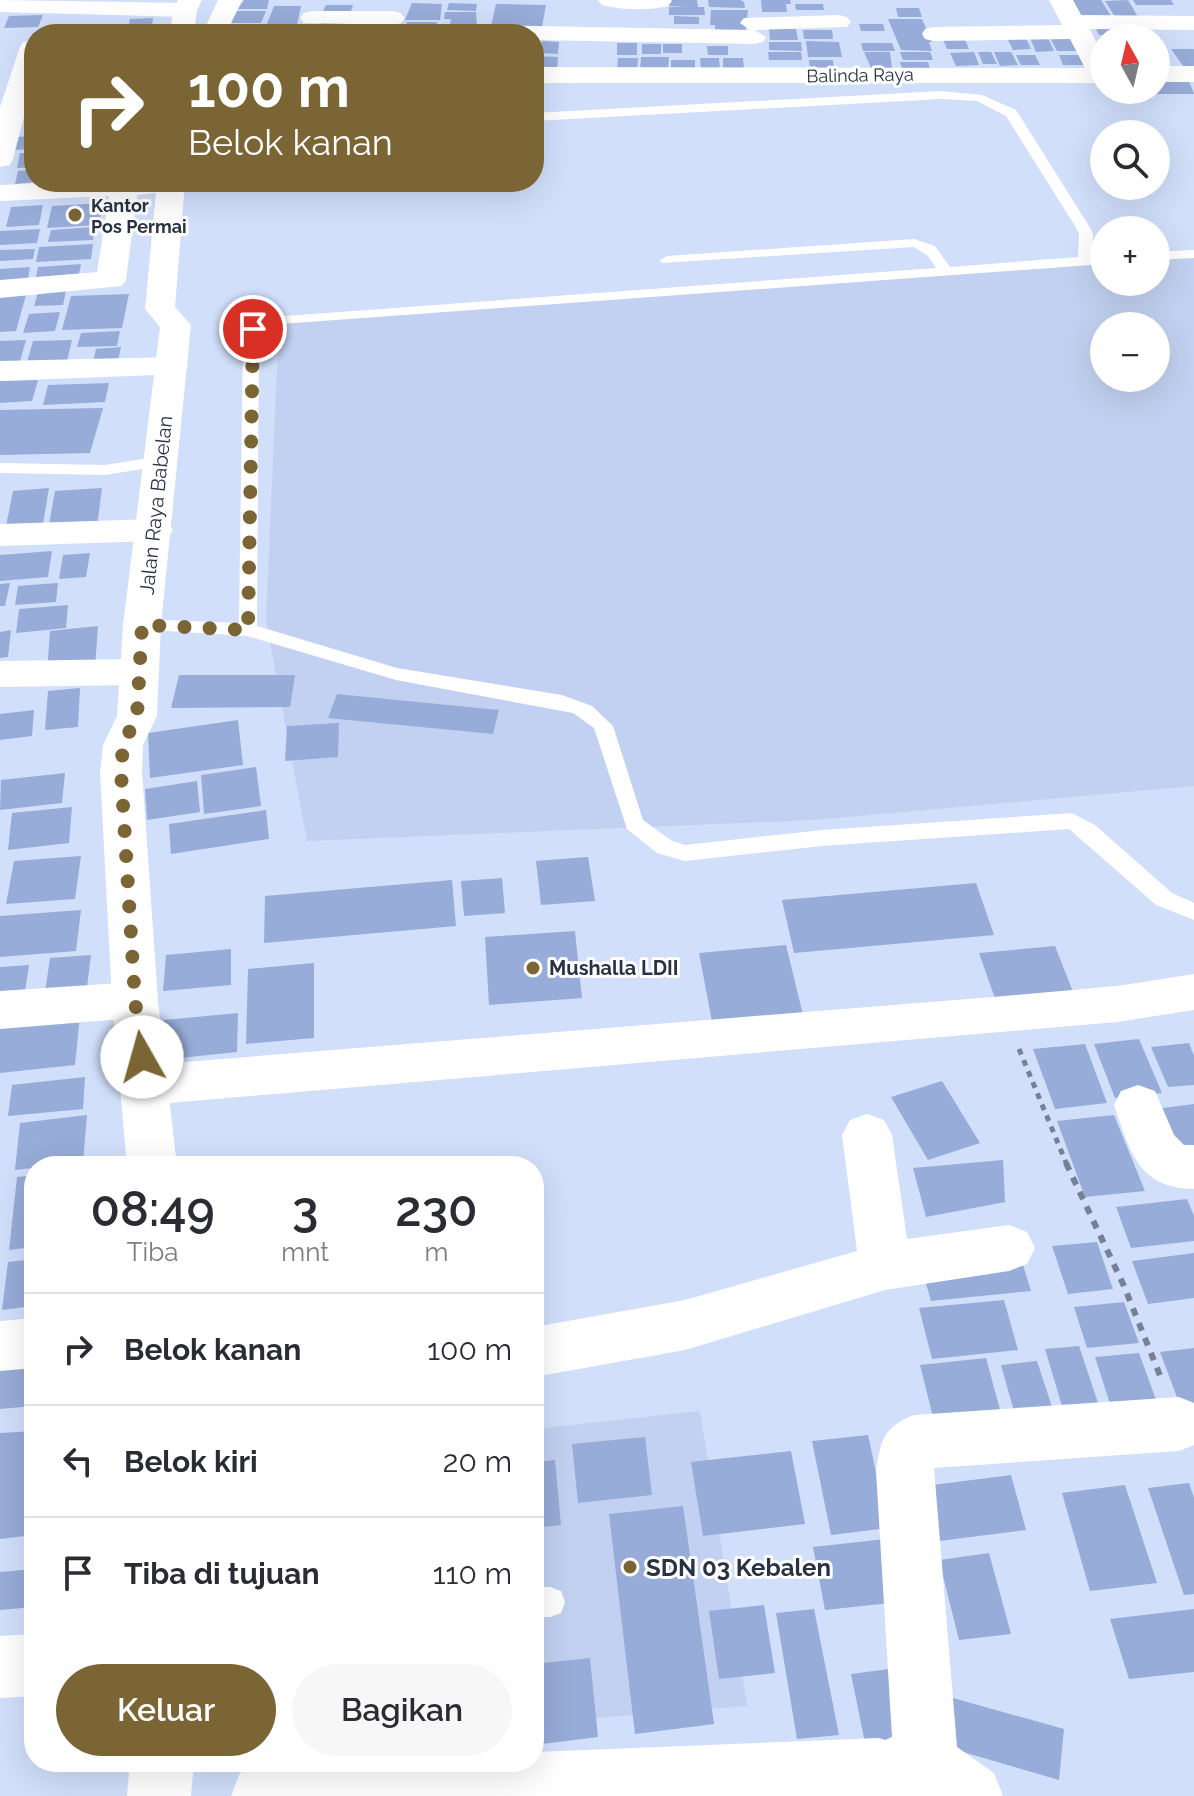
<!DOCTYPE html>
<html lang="id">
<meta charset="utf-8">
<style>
body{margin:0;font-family:Raleway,sans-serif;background:#f7f7f7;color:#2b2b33;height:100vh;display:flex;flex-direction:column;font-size:30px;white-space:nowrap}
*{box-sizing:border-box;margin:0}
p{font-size:26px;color:#7c7c81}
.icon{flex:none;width:44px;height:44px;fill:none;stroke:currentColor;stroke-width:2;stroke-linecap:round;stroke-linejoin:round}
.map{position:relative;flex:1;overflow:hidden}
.details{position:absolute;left:24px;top:1156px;width:520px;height:616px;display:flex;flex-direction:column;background:#fff;border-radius:32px;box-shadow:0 8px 32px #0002}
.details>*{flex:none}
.guide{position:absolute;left:24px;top:24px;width:520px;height:168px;border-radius:32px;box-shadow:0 8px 32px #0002;background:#7c6535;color:#fff;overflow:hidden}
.needle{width:52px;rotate:352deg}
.buttons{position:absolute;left:1090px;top:24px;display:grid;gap:16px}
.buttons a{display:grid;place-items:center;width:80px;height:80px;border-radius:50%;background:#fff;box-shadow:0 8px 32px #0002;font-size:40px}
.pin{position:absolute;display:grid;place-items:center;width:68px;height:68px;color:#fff;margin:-34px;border:4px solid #fff;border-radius:50%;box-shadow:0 2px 8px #0007}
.me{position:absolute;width:88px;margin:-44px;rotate:353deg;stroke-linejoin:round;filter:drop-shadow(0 0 6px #0008)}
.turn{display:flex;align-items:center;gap:28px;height:168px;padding:0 32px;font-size:36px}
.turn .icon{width:104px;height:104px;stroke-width:2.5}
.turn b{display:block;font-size:56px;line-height:68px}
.eta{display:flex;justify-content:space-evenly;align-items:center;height:136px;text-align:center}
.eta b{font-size:48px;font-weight:600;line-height:56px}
.button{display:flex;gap:16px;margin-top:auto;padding:16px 32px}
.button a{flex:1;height:92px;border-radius:48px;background:#7c6535;color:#fff;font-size:32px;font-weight:600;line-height:92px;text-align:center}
.button a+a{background:#f7f7f7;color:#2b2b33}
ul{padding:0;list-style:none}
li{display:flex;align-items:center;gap:24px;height:112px;padding:0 32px;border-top:2px solid #e1e1e2}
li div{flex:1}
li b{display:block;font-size:30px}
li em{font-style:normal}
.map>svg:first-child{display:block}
.built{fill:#c2d1f1;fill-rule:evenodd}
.building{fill:#97acd8}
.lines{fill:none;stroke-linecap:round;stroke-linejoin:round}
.path-far1{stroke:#768197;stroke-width:5;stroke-dasharray:6 6;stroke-linecap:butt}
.path{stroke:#768197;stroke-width:6;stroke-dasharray:8 8;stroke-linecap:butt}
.service{fill:#fff;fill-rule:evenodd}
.minor{fill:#fff;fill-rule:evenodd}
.primary{fill:#fff;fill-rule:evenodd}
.route{stroke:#7c6535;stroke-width:14;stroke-dasharray:0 25.2}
.poi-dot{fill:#7c6535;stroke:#fff;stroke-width:3}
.labels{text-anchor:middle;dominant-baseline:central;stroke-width:6;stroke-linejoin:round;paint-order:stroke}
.far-street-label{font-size:18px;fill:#293243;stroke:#fff}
.far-poi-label{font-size:18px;font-weight:bold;fill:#293243;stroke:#fff;text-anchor:start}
.street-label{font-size:20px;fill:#293243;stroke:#fff}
.poi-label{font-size:20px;font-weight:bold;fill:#293243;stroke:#fff;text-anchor:start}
.near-poi-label{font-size:24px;font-weight:bold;fill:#293243;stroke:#fff;text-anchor:start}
</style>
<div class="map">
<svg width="1194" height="1796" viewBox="0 0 1194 1796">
<rect width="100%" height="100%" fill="#d1dffb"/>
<!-- built -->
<g class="built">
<path d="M1194,257V786L814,820L307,841L266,621L279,321L1104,264V282H1156V260ZM1104,326H1156V378H1104Z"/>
<polygon points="700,1411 747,1706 534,1723 534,1429"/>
</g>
<!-- building -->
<g class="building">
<polygon points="244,0 269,0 267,9 238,9"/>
<polygon points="669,0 697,0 698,7 704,7 705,15 669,15 669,7 686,7 669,6"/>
<polygon points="708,0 740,0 744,2 745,8 709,7"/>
<polygon points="761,0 790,0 791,4 786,4 787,12 762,12"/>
<polygon points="1072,0 1101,0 1111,16 1082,16"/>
<polygon points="1128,0 1138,17 1115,17 1105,1"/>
<polygon points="1133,0 1171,0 1174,5 1136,5"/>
<polygon points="412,3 442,4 440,20 405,20"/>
<polygon points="449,3 477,4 476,11 447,10"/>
<polygon points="496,4 546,5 542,27 491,26"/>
<polygon points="795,4 823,4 824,10 796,10"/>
<polygon points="326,5 353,5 350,14 322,13"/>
<polygon points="274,6 301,6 297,25 267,24"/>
<polygon points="896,8 919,8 922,17 898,17"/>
<polygon points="711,10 748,10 745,35 715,35 715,25 710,25"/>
<polygon points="237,11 266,11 261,23 230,23"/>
<polygon points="445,12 476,12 477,28 449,28 451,19 444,19"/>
<polygon points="43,15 38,27 4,28 9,16"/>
<polygon points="674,16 699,17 699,24 674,24"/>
<polygon points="153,18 151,34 127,34 130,19"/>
<polygon points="888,19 922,19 932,42 929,42 932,51 901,50"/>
<polygon points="322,22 355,22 351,34 318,34"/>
<polygon points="407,22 437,22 436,28 406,27"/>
<polygon points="358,23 387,23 384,34 354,34"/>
<polygon points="859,24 883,24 885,31 861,31"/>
<polygon points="228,25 257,25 254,32 225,32"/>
<polygon points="1094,25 1142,25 1148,35 1099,35"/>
<polygon points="266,26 302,26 300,32 264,32"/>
<polygon points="769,28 796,29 798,40 770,40"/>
<polygon points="803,30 832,30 833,39 804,39"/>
<polygon points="1073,35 1081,51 1057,51 1049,36"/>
<polygon points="942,37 964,37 969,49 947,49"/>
<polygon points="1007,38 1026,38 1031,49 1013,50"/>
<polygon points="1030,38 1048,38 1054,51 1036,52"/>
<polygon points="542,41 559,42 558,54 541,53"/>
<polygon points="806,41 839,42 842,57 808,57"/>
<polygon points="769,42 801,42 802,51 769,50"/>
<rect x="617" y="43" width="20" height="12"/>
<polygon points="861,43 892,43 895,51 863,51"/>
<rect x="642" y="44" width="19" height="10"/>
<rect x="663" y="44" width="19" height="9"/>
<polygon points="707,46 728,46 728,55 708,55"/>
<polygon points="1171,49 1194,49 1194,67 1184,67"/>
<polygon points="768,52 801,52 802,60 769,60"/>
<polygon points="864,52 890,52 892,68 871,68"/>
<polygon points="900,52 930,52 933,60 903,60"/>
<polygon points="974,52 979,65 956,66 950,53"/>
<polygon points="978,52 991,52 997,64 983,64"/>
<polygon points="994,52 1011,52 1018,65 1000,66"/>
<polygon points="1016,55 1035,55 1040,65 1021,65"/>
<polygon points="1059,55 1081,55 1085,65 1063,65"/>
<polygon points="537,56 558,57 557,68 536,68"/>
<polygon points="641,57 669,57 668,70 640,70"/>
<polygon points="618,58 638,58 637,70 617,70"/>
<polygon points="700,58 719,58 720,70 701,69"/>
<polygon points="723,58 743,58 744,70 723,70"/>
<polygon points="671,60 695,60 695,71 671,70"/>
<polygon points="809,60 833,60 834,69 810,69"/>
<polygon points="900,62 928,62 930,69 902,68"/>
<polygon points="1156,81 1189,81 1194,94 1157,94"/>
<polygon points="34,136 34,149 12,150 15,137"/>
<polygon points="20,153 34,153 34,167 17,168"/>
<polygon points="34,170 34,182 15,184 18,171"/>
<polygon points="103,203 99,225 47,228 52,206"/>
<polygon points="43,205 39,225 6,227 11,207"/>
<polygon points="95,227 93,240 48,242 51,230"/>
<polygon points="40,229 37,243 0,245 0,231"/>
<polygon points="93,244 91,259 36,262 39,247"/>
<polygon points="35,249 33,259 0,261 0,250"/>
<polygon points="81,264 78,279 35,282 38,267"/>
<polygon points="30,267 27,284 0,286 0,269"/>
<polygon points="66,291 63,305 34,306 38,292"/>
<polygon points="129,294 122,328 62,330 71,296"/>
<polygon points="26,295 16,331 0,332 0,296"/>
<polygon points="60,312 55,331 23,333 29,314"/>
<polygon points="120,331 117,346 77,347 81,333"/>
<polygon points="26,340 19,365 0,366 0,341"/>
<polygon points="72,340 67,361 27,362 33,341"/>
<polygon points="121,347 117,366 92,367 96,349"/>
<polygon points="38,380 32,401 0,403 0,381"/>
<polygon points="109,383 105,402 43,405 48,385"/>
<polygon points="103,408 90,453 0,455 0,410"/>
<polygon points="49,488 43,524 6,526 13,491"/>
<polygon points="102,488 97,527 48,530 55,491"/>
<polygon points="52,551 48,577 0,581 0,555"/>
<polygon points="90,553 86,577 59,579 63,555"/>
<polygon points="10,583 5,606 0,606 0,584"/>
<polygon points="58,583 56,602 15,605 18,586"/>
<polygon points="68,605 66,628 16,633 19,609"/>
<polygon points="98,626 95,668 47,673 50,631"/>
<polygon points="11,630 8,657 0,658 0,632"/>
<polygon points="179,675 295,675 290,707 171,708"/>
<polygon points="80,688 78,727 45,730 48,691"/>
<polygon points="337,694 499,710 493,734 328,718"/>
<polygon points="34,710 32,736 0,740 0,714"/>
<polygon points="238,720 243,765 150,778 148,733"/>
<polygon points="339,723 338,757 285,761 287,726"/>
<polygon points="256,767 261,806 204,814 201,775"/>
<polygon points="65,773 62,803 0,810 1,780"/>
<polygon points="197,781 200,812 147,820 145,789"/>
<polygon points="72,807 69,843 8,850 12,813"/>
<polygon points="266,810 269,839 171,854 169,824"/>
<polygon points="81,856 75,899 6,904 14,861"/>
<polygon points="588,857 595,901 541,905 536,861"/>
<polygon points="502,878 505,913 464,916 461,881"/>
<polygon points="452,880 456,926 264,943 265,896"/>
<polygon points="976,883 994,935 794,953 782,900"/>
<polygon points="81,910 76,951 0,957 0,916"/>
<polygon points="575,931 582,998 489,1005 485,937"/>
<polygon points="786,945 804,1019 713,1027 699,953"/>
<polygon points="1055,946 1075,997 997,1004 979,953"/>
<polygon points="231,949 231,985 163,991 166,955"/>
<polygon points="91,955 86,995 44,999 50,958"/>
<polygon points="314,963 314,1038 246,1044 248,969"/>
<polygon points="29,965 24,998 0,1000 0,967"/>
<polygon points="238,1013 237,1052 161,1060 164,1020"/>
<polygon points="80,1015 75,1065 0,1073 0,1023"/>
<polygon points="1139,1039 1162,1093 1115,1098 1094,1044"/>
<polygon points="1189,1043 1194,1056 1194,1085 1168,1087 1151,1047"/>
<polygon points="1085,1044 1107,1103 1055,1109 1033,1049"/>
<polygon points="85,1077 83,1109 8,1116 12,1085"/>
<polygon points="942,1081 980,1143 928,1160 891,1097"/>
<polygon points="1194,1104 1194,1152 1174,1154 1155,1109"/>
<polygon points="87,1115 83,1162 15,1170 20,1123"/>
<polygon points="1114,1115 1145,1191 1085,1197 1057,1121"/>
<polygon points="1003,1160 1005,1202 926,1217 913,1168"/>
<polygon points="34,1175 34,1247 9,1250 17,1177"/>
<polygon points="1187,1199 1194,1216 1194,1241 1131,1248 1116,1207"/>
<polygon points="1097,1242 1113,1289 1068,1294 1052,1246"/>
<polygon points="1194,1253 1194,1298 1148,1304 1132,1261"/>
<polygon points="1020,1255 1031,1291 931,1301 921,1266"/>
<polygon points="34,1259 34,1306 2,1310 8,1262"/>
<polygon points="1004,1300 1018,1350 932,1359 919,1308"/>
<polygon points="1124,1302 1139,1343 1087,1348 1074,1307"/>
<polygon points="1079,1346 1101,1412 1065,1416 1045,1349"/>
<polygon points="1194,1348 1194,1415 1184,1416 1160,1352"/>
<polygon points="1139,1353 1159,1408 1113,1413 1095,1357"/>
<polygon points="986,1358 1002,1417 935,1425 920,1365"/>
<polygon points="1037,1361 1053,1410 1015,1415 1001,1365"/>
<polygon points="34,1363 34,1406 0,1409 0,1366"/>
<polygon points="34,1431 34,1535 0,1539 0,1433"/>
<polygon points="868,1435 888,1528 831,1535 812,1441"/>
<polygon points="645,1437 652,1495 578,1503 572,1444"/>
<polygon points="791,1451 805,1524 703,1536 691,1462"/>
<polygon points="555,1460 561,1525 534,1528 534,1462"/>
<polygon points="1011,1475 1026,1530 939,1541 925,1486"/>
<polygon points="1189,1483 1194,1498 1194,1594 1184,1595 1148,1488"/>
<polygon points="1125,1485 1157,1583 1090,1591 1062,1493"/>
<polygon points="683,1506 714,1724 635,1734 609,1514"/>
<polygon points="894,1538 908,1601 825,1610 813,1547"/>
<polygon points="989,1553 1011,1634 959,1640 939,1560"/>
<polygon points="34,1569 34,1607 0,1610 0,1572"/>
<polygon points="764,1605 775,1673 719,1679 709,1611"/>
<polygon points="814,1609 839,1735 797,1739 776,1613"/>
<polygon points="1194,1609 1194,1672 1129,1679 1110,1619"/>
<polygon points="590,1658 598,1737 534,1745 534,1664"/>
<polygon points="889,1669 907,1754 868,1758 851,1674"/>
<polygon points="953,1698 1064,1729 1059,1780 946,1747"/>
</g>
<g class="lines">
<!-- path-far1 -->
<polyline class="path-far1" points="1019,1049 1067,1165"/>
<!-- path -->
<polyline class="path" points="1066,1163 1124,1286 1161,1378"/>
<!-- service -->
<g class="service">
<polygon points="941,91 982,95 1016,110 1089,226 1093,234 1092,256 1104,256 1104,264 267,325 259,335 257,626 397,668 562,695 592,706 613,726 643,820 672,841 685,845 822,830 1072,813 1095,825 1172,893 1194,903 1194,920 1156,905 1069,829 822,846 685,861 657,853 627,829 594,728 573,713 396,680 247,636 135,629 133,625 142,619 239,623 243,335 248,326 258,318 936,268 928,256 914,247 662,263 660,260 667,256 914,239 935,246 950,267 1078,257 1079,234 1075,226 1006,116 977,101 941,99 534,121 534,113"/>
<polygon points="1194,250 1194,258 1156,260 1156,252"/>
<polygon points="161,456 167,457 169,461 167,465 105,475 0,473 0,463 105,465"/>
<polygon points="534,1587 550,1587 561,1591 565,1602 561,1613 550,1617 534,1617"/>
</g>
<!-- minor -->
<g class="minor">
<polygon points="0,0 185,3 193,5 197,10 193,15 185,17 0,12"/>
<polygon points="218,0 242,0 226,34 202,34"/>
<path d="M598,0H671L672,1L668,6C649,11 621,10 602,5Z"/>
<polygon points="1049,0 1073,0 1081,15 1194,16 1194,30 1090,29 1104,58 1104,82 1101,83 534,83 534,67 1085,68 1070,39 934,41 925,39 922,34 925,29 934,27 1062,25"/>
<polygon points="312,11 393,11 401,13 405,18 401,23 393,25 304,23 300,18 304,13"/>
<polygon points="839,15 847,17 851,22 847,27 755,30 766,37 763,42 754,44 534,40 534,34 469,32 473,27 481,25 750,30 740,23 744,18"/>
<polygon points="32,40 34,78 13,159 10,165 0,167 0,107 20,47 23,42"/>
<rect x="1156" y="66" width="38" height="16"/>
<polygon points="59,182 164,182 167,186 163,192 137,195 126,280 122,286 0,298 0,280 97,272 109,196 0,201 0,185"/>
<polygon points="172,357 183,360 188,367 183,374 0,381 0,361"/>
<polygon points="155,519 168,522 173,530 168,538 155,541 0,546 0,524"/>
<polygon points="138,659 152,663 157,672 152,681 138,685 0,687 0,661"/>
<polygon points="1194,974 1194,1010 1117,1022 146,1105 129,1099 122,1085 129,1071 146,1065 1005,996 1117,986"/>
<polygon points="135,982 151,987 158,1000 151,1013 135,1018 0,1029 0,991"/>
<path d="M1138,1085L1155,1091L1174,1135L1184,1145H1194V1189C1137,1188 1130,1150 1114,1105L1121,1091Z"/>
<polygon points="867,1114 884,1120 892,1135 907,1239 1009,1225 1027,1232 1035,1248 1027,1264 1009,1271 885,1290 685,1350 534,1377 534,1327 685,1300 857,1251 842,1135 850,1120"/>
<polygon points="34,1318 34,1368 0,1371 0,1321"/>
<path d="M1179,1397L1194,1403V1445L1179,1451L934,1468L957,1747L994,1773L1003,1796H231L240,1773L263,1764L534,1762V1752L879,1738L885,1740L892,1737L876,1471C881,1440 883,1427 914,1415Z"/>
<polygon points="34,1634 34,1696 0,1698 0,1636"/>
</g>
<!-- primary -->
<g class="primary">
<polygon points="178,0 202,0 197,10 194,34 170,34 173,10"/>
<polygon points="157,182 185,182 175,307 191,325 161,625 157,716 143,745 142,772 158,1000 177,1166 127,1166 112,1000 100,772 103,745 117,716 123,625 160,327 145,309"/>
<polygon points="130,1762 194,1762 191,1796 127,1796"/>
</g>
</g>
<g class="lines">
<!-- route -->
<polyline class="route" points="142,1057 135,1000 121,772 123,745 137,716 142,625 248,630 253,329"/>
</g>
<!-- markers -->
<g class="poi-dot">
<circle cx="75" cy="215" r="8"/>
<circle cx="533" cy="968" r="8"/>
<circle cx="630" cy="1567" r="8"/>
</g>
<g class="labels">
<!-- far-street labels -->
<g class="far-street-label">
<text transform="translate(860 75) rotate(-1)">Balinda Raya</text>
</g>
<!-- far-poi labels -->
<g class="far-poi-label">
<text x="91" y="205">Kantor<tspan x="91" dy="21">Pos Permai</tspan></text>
</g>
<!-- street labels -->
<g class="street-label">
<text transform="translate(156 505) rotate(-84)">Jalan Raya Babelan</text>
</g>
<!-- poi labels -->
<g class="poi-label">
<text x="549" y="968">Mushalla LDII</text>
</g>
<!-- near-poi labels -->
<g class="near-poi-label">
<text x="646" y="1567">SDN 03 Kebalen</text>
</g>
</g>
</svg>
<div class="buttons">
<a><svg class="needle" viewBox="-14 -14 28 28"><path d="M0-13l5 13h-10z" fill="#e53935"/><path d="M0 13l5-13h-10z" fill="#7c7c81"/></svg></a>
<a><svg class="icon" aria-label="search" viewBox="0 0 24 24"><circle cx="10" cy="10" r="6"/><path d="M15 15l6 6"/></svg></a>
<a>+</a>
<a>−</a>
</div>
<div class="pin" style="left:253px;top:329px;background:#d93025"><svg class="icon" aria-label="arrive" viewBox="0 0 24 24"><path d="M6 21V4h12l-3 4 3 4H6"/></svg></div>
<svg class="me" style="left:142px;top:1057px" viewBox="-20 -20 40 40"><circle r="19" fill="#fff"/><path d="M0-13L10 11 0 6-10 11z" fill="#7c6535"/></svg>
<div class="guide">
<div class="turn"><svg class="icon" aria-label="right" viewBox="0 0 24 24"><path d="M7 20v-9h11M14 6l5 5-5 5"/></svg><div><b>100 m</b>Belok kanan</div></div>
</div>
<section class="details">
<div class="eta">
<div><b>08:49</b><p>Tiba</p></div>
<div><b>3</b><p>mnt</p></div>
<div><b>230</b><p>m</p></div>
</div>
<ul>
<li><svg class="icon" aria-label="right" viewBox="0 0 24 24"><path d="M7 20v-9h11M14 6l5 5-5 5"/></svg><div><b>Belok kanan</b></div><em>100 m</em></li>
<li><svg class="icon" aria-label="left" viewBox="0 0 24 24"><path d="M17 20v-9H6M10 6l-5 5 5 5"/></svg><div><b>Belok kiri</b></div><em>20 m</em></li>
<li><svg class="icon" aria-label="arrive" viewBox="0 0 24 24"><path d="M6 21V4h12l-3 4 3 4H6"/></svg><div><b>Tiba di tujuan</b></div><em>110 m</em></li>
</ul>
<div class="button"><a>Keluar</a><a>Bagikan</a></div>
</section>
</div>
